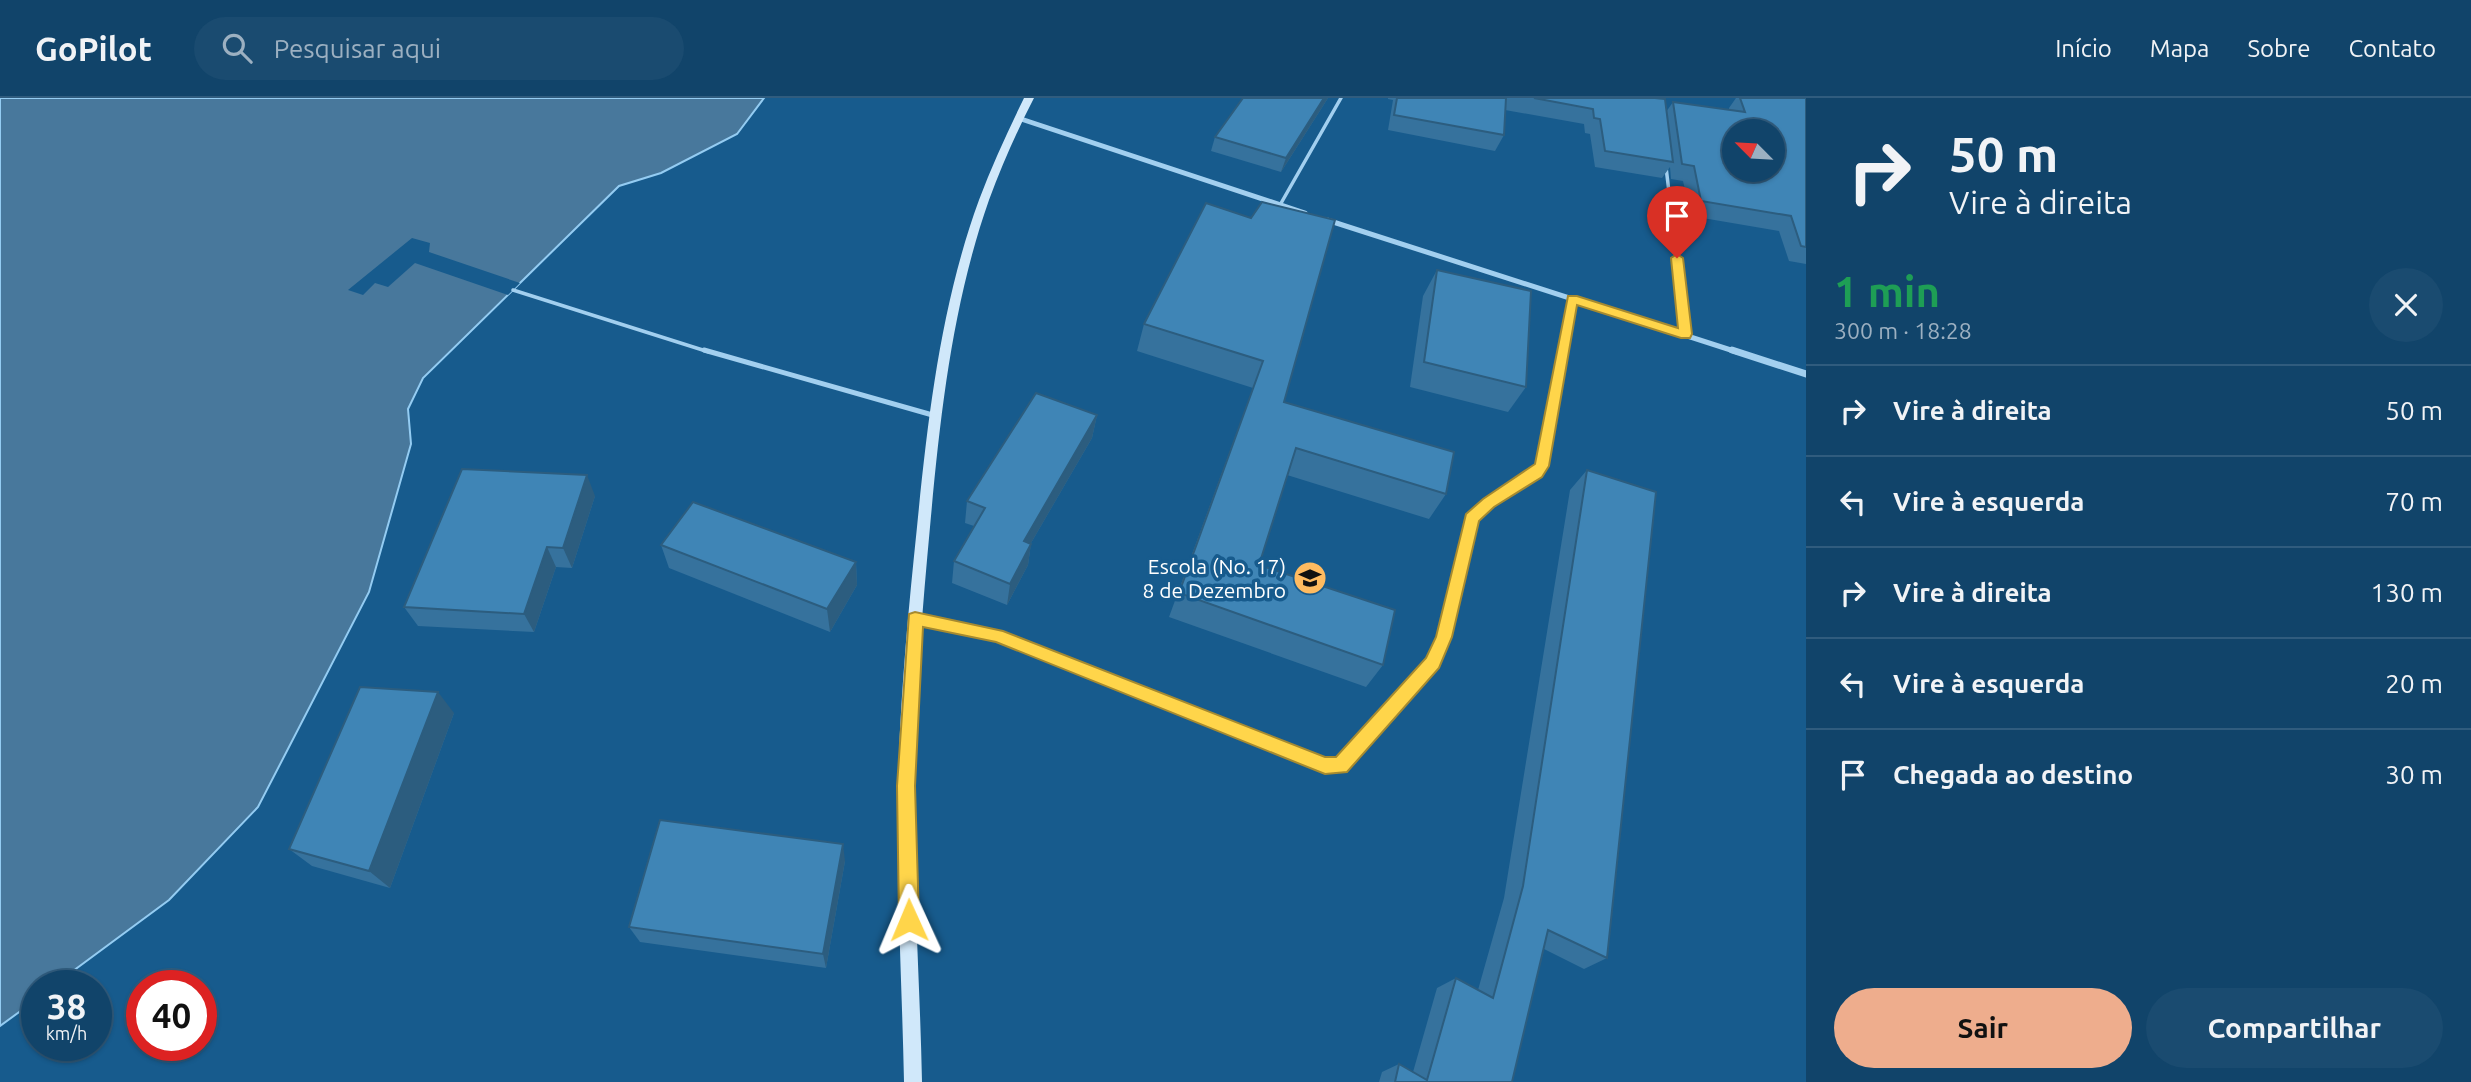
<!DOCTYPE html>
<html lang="pt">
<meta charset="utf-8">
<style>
body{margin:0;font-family:Ubuntu,sans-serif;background:#1a4b70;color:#f1f3f6;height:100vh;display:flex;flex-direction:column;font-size:26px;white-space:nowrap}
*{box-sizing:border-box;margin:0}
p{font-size:23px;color:#9cb0c1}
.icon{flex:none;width:38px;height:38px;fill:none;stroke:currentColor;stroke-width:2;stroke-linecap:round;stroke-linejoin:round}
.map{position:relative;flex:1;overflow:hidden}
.details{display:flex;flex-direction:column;background:#11446a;width:665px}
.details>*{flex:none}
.guide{background:#11446a;color:#f1f3f6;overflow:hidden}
.needle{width:46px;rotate:294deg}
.fabs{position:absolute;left:1722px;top:21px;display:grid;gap:14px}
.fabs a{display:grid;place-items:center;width:63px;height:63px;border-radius:50%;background:#11446a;box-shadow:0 2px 5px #0004,0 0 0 2px #305c7e;font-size:35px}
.speed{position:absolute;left:21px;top:872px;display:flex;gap:14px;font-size:35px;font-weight:700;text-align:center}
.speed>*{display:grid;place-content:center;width:91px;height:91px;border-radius:50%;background:#11446a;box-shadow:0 2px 5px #0004,0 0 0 2px #305c7e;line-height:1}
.speed small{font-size:18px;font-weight:400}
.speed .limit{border:10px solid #d22;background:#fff;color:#111}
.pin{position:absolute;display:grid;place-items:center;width:60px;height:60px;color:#fff;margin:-72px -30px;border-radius:50% 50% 50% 0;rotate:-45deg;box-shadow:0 0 7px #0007}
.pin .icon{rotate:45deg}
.me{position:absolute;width:77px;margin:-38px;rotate:359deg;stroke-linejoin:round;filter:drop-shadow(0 0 5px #0008)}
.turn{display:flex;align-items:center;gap:24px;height:147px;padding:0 28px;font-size:32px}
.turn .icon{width:91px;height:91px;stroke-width:2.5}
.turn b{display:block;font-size:49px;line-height:60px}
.round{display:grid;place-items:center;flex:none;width:74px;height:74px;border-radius:37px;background:#1a4b70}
.head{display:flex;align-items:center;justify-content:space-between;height:119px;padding:0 28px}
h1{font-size:42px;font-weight:700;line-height:52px;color:#1e9e55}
.action{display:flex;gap:14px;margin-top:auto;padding:14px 28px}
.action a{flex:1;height:80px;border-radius:42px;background:#eead8d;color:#111;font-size:28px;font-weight:700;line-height:80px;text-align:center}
.action a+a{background:#1a4b70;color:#f1f3f6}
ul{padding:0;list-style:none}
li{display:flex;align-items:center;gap:21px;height:91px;padding:0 28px;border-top:2px solid #305c7e}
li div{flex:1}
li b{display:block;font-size:26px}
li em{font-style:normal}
header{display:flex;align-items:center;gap:42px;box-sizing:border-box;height:98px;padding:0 35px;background:#11446a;border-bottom:2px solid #305c7e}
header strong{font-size:33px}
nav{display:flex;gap:38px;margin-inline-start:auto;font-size:24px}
.search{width:490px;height:63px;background:#1a4b70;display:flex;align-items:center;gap:18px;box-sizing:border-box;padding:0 24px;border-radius:38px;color:#9cb0c1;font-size:26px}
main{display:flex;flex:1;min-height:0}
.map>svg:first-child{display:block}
.water{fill:#48789c;stroke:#94ccf2;stroke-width:2}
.pier{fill:#175b8d}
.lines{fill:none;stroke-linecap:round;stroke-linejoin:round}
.lane-far2{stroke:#a2cfef;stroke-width:3.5}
.lane-far1{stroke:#a2cfef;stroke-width:5}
.lane{stroke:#a2cfef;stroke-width:6}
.street-far1{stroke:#a2cfef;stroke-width:5}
.street{stroke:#a2cfef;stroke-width:7}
.secondary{fill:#d0e8fa;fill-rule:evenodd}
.wall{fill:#36729d}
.shaded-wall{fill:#2c5d7f}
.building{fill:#3f85b6;stroke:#2c5d7f;stroke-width:2;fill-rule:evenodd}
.route{fill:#ffd54a;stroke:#a68a30;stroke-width:2}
.labels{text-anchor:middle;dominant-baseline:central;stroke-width:7;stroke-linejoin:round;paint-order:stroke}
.poi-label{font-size:21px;fill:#fff;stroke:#175b8d;text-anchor:end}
</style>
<header>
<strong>GoPilot</strong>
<div class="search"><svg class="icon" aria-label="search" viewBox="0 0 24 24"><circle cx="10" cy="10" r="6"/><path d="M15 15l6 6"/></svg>Pesquisar aqui</div>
<nav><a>Início</a><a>Mapa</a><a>Sobre</a><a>Contato</a></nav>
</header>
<main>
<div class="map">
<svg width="1806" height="984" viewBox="0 0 1806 984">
<rect width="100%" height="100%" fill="#175b8d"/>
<!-- water -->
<polygon class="water" points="0,0 764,0 737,36 661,75 619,88 423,280 408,311 411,346 369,494 258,709 169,802 54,887 37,887 37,901 0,928"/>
<!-- pier -->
<polygon class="pier" points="412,140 430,145 429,154 520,185 508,197 415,165 388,189 375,185 363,197 348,192"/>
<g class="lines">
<!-- lane-far2 -->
<g class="lane-far2">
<polyline points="1666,69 1686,236"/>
<polyline points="1280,107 1341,0"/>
<polyline points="513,192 709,254"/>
<polyline points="1563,254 1572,201"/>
</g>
<!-- lane-far1 -->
<g class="lane-far1">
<polyline points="704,252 936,318"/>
<polyline points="918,521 997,538 1093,576"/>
<polyline points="1424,576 1433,565 1444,539 1472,420 1488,405 1537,375 1542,368 1563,252"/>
</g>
<!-- lane -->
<polyline class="lane" points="1088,574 1325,667 1341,668 1425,574"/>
<!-- street-far1 -->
<g class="street-far1">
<polyline points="1018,20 1305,115"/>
<polyline points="1327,122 1737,254"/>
</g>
<!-- street -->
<polyline class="street" points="1732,252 1806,276"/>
<!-- secondary -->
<path class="secondary" d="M1024,0H1034C1017,33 1002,67 989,102C952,207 940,319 930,429C922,515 915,601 914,688C913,787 920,885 922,984H904C902,885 896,786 898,687C900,601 908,515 917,429C928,318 941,206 979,102C992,67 1008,33 1024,0Z"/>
</g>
<!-- wall -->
<g class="wall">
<polygon points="1328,0 1281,74 1211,53 1215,39"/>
<polygon points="1388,0 1655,0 1666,14 1673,4 1729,12 1729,10 1736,0 1806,0 1806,166 1789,163 1779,133 1691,118 1683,83 1671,81 1670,69 1662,80 1595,69 1590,36 1585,35 1584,26 1505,12 1504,37 1495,53 1388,32 1393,2 1388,1"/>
<polygon points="1206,105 1284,304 1446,396 1429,421 1287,377 1259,467 1383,567 1366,589 1169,519 1253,290 1137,253 1144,226"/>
<polygon points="1437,172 1526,289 1508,314 1410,289 1423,198"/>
<polygon points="1097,317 1092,340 1031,445 1028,467 1007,507 952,485 954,463 974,428 965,425 967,403"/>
<polygon points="1587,372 1607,860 1584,871 1544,851 1512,984 1379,984 1382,974 1399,966 1413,974 1437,890 1456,880 1478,892 1504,800 1570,392"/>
<polygon points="595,398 572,470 556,469 534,534 418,528 404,509"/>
<polygon points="661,447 856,464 857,487 830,534 669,470"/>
<polygon points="454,615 390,790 312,768 289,751"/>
<polygon points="845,763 826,870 640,844 629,829"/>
</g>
<!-- shaded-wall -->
<g class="shaded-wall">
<polygon points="1324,0 1328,0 1281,74 1286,60"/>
<polygon points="1097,317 1092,340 1020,464 1024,443"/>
<polygon points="587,377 595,398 572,470 563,450"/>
<polygon points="1031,446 1028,467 1007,507 1010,486"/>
<polygon points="547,449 556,469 534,534 524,516"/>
<polygon points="856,464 857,487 830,534 827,511"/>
<polygon points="438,594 454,615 390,790 369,773"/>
<polygon points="843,746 845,763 826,870 823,856"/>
</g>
<!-- building -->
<g class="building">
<polygon points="1243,0 1324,0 1286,60 1215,39"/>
<polygon points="1397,0 1506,0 1504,37 1394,17"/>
<polygon points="1534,0 1655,0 1665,1 1673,64 1605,53 1600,21 1594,20 1593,11"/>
<path d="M1740,0H1806V149L1801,148L1791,118L1701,103L1694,68L1682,66L1673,4L1745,14ZM1734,33H1773V72H1734Z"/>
<polygon points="1262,104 1335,122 1284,304 1454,354 1446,396 1296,350 1259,467 1395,512 1383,567 1179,495 1263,263 1144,226 1206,105 1251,120"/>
<polygon points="1437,172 1531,193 1526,289 1424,264"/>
<polygon points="1036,295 1097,317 1024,443 1031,446 1010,486 954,463 985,410 967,403"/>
<polygon points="462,371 587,377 563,450 547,449 524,516 404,509"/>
<polygon points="1587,372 1656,394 1607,860 1548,832 1512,984 1395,984 1399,966 1427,982 1456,880 1493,900 1523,788"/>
<polygon points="693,404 856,464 827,511 661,447"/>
<polygon points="360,589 438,594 369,773 289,751"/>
<polygon points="660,722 843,746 823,856 629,829"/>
</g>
<!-- route -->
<polygon class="route" points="1677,156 1683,160 1692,236 1690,240 1681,240 1577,207 1549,368 1542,379 1494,409 1479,423 1452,539 1439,570 1347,674 1325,676 996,544 923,529 915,688 919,822 916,829 909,832 902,829 899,822 897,688 909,516 915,514 1003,533 1325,659 1336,659 1426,560 1436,539 1466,416 1483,401 1535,366 1568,198 1577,198 1678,230 1671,160"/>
<!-- icons -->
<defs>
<symbol id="school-disc" viewBox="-11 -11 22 22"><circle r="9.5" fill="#ffbb60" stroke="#175b8d"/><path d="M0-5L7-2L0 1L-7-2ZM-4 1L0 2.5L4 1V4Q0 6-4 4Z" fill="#111"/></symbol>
</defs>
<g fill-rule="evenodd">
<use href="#school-disc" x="1291" y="461" width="38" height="38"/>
</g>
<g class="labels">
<!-- poi labels -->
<g class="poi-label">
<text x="1286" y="468">Escola (No. 17)<tspan x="1286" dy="24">8 de Dezembro</tspan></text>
</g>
</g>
</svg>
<div class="fabs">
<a><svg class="needle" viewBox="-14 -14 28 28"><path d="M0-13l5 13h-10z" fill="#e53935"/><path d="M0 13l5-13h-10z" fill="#9cb0c1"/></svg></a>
</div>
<div class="speed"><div>38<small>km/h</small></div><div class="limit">40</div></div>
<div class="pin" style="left:1677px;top:160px;background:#d93025"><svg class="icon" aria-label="arrive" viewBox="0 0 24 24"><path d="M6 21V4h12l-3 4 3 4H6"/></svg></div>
<svg class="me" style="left:909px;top:822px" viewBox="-20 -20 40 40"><path d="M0-17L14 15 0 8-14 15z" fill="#ffd54a" stroke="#fff" stroke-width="4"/></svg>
</div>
<section class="details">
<div class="guide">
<div class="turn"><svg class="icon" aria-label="right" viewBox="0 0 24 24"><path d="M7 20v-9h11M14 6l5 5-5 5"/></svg><div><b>50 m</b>Vire à direita</div></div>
</div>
<div class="head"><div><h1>1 min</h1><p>300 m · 18:28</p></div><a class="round"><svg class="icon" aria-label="close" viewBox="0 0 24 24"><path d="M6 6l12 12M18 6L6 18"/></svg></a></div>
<ul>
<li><svg class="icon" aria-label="right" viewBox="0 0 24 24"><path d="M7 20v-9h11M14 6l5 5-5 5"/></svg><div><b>Vire à direita</b></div><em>50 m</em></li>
<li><svg class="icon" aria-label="left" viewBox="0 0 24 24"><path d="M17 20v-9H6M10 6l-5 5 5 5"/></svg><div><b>Vire à esquerda</b></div><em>70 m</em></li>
<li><svg class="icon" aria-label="right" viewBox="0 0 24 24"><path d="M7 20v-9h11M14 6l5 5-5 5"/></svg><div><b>Vire à direita</b></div><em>130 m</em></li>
<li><svg class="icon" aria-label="left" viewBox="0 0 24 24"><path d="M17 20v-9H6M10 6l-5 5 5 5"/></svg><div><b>Vire à esquerda</b></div><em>20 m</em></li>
<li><svg class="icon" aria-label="arrive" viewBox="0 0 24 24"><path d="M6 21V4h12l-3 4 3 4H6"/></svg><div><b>Chegada ao destino</b></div><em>30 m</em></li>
</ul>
<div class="action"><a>Sair</a><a>Compartilhar</a></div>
</section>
</main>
